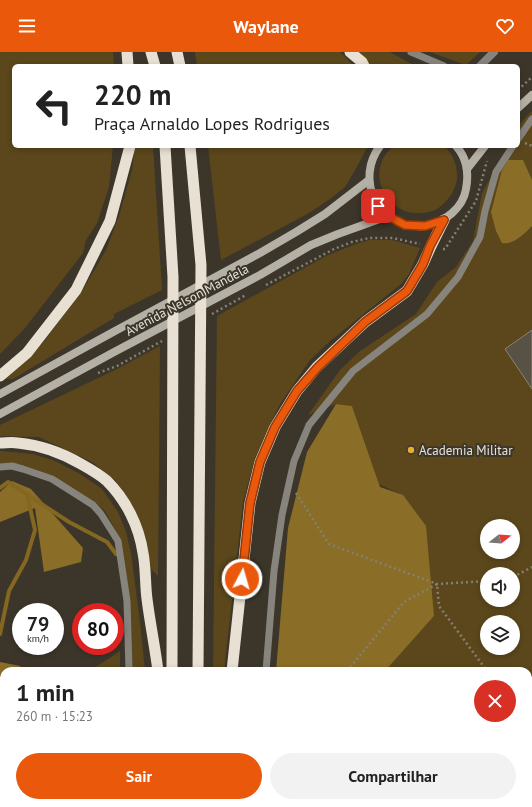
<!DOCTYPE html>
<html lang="pt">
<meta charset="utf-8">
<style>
body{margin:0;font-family:"PT Sans",sans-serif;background:#f2f2f2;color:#222;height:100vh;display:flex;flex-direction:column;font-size:15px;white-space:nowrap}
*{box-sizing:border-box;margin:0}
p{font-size:13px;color:#767676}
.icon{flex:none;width:22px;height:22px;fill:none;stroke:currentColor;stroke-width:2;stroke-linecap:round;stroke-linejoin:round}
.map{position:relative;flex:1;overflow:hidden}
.details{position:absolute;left:0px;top:615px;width:532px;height:140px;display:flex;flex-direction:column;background:#fff;border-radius:12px 12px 0 0;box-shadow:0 2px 6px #0003}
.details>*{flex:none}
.top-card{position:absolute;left:12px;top:12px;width:508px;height:84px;border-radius:6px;box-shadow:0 2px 6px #0003;background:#fff;color:#222;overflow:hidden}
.needle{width:26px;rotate:73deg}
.fabs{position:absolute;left:480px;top:467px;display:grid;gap:8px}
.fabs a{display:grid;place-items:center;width:40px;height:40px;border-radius:50%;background:#fff;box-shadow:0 2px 6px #0003;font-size:20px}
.speed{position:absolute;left:12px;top:551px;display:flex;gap:8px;font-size:20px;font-weight:700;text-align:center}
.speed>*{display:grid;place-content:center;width:52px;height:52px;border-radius:50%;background:#fff;box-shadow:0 2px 6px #0003;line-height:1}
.speed small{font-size:10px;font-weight:400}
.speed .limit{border:6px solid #d22;background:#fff;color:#111}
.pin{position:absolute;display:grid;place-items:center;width:34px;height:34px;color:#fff;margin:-17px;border-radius:8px;box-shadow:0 2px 6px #0006}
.me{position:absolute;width:44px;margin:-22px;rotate:6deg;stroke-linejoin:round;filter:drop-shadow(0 0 3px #0008)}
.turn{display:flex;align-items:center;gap:14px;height:84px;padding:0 16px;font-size:18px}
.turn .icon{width:52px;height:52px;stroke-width:2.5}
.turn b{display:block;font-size:28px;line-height:34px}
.round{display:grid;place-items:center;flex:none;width:42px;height:42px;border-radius:21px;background:#f2f2f2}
.summary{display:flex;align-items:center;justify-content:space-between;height:68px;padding:0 16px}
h1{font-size:24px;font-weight:800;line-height:30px}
.cta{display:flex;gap:8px;margin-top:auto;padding:8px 16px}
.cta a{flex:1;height:46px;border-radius:24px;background:#ea580c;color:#fff;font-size:16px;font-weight:800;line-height:46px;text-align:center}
.cta a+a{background:#f2f2f2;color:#222}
header{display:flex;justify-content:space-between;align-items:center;height:52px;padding:0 16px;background:#ea580c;color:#fff;font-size:18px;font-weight:800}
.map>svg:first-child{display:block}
.green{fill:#5b471b;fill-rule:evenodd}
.forest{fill:#8a6d27}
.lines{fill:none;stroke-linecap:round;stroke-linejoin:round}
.stream{stroke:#846720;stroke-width:4}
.building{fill:#585245;stroke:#8a8375}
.path{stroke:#848075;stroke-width:2.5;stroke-dasharray:2 3;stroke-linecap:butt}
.service{stroke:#87847e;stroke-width:7}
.minor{stroke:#87847e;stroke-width:8}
.secondary{stroke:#b5b0a6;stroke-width:8}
.trunk{stroke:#e8e0d2;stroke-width:11}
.route-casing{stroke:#983908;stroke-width:10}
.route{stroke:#ea580c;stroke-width:7}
.poi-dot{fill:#e1af34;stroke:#3c362a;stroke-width:1.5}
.labels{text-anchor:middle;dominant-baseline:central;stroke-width:4;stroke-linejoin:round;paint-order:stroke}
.street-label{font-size:13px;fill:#e6e3db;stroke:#3c362a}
.poi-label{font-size:13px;fill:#e6e3db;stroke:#3c362a;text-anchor:start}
</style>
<header><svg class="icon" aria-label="menu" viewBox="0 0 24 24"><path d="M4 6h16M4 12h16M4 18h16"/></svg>Waylane<svg class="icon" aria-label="heart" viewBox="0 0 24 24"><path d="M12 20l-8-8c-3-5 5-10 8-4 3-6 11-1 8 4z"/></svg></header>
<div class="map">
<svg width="532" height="755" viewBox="0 0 532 755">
<rect width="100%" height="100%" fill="#3c362a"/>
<!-- green -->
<g class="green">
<polygon points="0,0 113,0 114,14 14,14 14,94 113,94 109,135 97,171 86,188 83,201 25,276 0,302"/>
<polygon points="195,0 340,0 354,14 197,14"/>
<polygon points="358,0 390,0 415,14 371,14 365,6"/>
<polygon points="430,0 480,0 466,13"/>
<path d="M532,59V755H527L521,751H528V619H385L434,564L400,442L379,432L352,354L336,352L308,363L340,318L360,299L416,262L437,230L456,215L473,189L482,141L508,94H518C518,73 517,74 532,59ZM487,474H513V500H487ZM487,522H513V548H487ZM487,570H513V596H487Z"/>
<polygon points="135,94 153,94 162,238 114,262 114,266 13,327 5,327 42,292 84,236 106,198 119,164 132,118"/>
<polygon points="208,94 368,94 354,120 345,135 330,147 309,161 221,208"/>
<path d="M393,94H444C453,101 458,115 457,127C455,138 451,145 442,153C436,159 428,161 420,161C395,163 373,137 381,112C383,105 388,99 393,94Z"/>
<polygon points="369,188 392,188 420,196 409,222 401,232 329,290 310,308 280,352 270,372 255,406 243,450 224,619 213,619 217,264 328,203 356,192"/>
<polygon points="160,294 158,524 151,517 146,487 134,456 116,429 92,410 39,385 0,384 0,373 117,317"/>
<polygon points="0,399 33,402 55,409 80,422 102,437 118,460 126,480 131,501 140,570 145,619 132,619 122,500 116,479 105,459 90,447 41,420 20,412 0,412"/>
<polygon points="120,599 120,619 90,619"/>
<polygon points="4,694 4,751 55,751 58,755 0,755 0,698"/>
</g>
<!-- forest -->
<g class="forest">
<path d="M508,108H523L532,128V174C524,182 514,193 502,191L496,179L491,160L502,118Z"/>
<polygon points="336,352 352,354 380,435 403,443 426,474 434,564 385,619 276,619 288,476 307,400"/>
<polygon points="12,429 31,437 83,496 81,510 44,520 35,456 0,470 0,440"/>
<polygon points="0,610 20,614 23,619 4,619 4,694 0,698"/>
<polygon points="55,751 113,751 113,755 58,755"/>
<polygon points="265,751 521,751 527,755 265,755"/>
</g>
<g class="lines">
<!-- stream -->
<g class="stream">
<polyline points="0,436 8,430 69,470 107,490 116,502"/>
<polyline points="0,582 9,539 26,508 35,478 27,442"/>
<polyline points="488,751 500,755"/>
</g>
</g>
<!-- building -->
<polygon class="building" points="532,278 532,337 505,297"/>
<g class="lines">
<!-- path -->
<g class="path">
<polyline points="518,38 532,25"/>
<polyline points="525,91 532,94"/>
<polyline points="443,197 445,197 476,149 487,109"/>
<polyline points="266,233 334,197 352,190 369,186 393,186 420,192"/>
<polyline points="212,262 246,243"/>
<polyline points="98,321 117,314 162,289"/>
<polyline points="296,441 329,492 437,532 487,529"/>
<polyline points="513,525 532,515"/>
<polyline points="347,619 404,550 437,532 439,554 487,619"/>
<polyline points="528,663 532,667"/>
<polyline points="372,751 374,755"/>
</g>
<!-- service -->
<g class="service">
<polyline points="411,0 444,14"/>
<polyline points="518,87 532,67"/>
<polyline points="0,415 12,414 23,417 52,427 93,453 101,462 118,489 127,549 129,619"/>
<polyline points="266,619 274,519 282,463 294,409 309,373 353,319 427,262 458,225 480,185 485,159 496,120 513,94"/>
<polyline points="132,751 132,755"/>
<polyline points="255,755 255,751"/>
</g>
<!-- minor -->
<polyline class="minor" points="480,14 494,0"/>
<!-- secondary -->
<g class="secondary">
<polyline points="518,56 532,43"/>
<path d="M380,94C368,110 366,130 375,148C378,154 383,161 389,164C391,166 394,167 397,169C400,170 402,172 405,173C408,174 411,173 414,174C418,174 423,175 426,174C445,170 463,156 466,137C469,121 467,106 456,94"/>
<polyline points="467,117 485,94"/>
<polyline points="0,342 115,279 260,201 296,180 325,162 369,128"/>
<polyline points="0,362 116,299 260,223 311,193 338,182 388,164"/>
</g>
<!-- trunk -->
<g class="trunk">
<polyline points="127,0 128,14"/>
<polyline points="151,0 155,14"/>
<polyline points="177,0 180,14"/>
<polyline points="350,0 362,10 364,14"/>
<polyline points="165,94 173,225 172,619"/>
<polyline points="190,94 201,213 198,619"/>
<polyline points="0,324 27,301 76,238 110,169 130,94"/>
<path d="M0,391C6,391 12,390 18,391C40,393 62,401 81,412C90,417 99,422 107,429C126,448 139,474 143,501C146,516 145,532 147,547C150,571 155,595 158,619"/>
<polyline points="232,619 250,451 260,410 275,375 297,339 317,315 365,270 407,239 423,212 431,194 444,168"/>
<polyline points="171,755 172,751"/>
<polyline points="197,755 197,751"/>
<polyline points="218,755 218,751"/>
</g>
</g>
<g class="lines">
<defs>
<polyline id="route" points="242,527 250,451 260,410 275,375 297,339 318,315 365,270 407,239 423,212 430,194 444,168 425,174 405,173 388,164 378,154"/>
</defs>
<!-- route casing -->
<use href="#route" class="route-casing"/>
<!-- route -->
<use href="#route" class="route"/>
</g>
<!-- markers -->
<circle class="poi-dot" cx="411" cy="398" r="4"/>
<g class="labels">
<!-- street labels -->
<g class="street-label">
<text transform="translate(187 248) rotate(-28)">Avenida Nelson Mandela</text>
</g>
<!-- poi labels -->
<g class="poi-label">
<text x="419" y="398">Academia Militar</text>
</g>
</g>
</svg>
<div class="fabs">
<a><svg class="needle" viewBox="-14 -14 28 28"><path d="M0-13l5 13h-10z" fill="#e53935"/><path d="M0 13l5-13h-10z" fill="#767676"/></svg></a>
<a><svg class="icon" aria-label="sound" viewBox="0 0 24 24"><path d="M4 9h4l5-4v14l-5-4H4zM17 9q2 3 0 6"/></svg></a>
<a><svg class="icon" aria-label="layers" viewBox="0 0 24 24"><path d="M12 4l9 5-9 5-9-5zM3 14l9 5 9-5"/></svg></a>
</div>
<div class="speed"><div>79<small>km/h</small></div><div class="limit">80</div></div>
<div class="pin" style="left:378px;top:154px;background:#d93025"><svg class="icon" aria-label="arrive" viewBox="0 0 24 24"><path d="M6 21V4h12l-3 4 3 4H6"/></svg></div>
<svg class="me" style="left:242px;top:527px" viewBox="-20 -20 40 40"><circle r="17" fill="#ea580c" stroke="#fff" stroke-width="3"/><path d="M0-11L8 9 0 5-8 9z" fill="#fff"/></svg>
<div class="top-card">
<div class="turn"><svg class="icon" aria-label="left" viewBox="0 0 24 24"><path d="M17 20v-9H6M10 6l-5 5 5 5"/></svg><div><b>220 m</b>Praça Arnaldo Lopes Rodrigues</div></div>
</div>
<section class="details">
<div class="summary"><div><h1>1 min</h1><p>260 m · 15:23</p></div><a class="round" style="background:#d93025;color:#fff"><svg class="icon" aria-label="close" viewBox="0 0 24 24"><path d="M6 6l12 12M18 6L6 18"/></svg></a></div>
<div class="cta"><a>Sair</a><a>Compartilhar</a></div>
</section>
</div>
